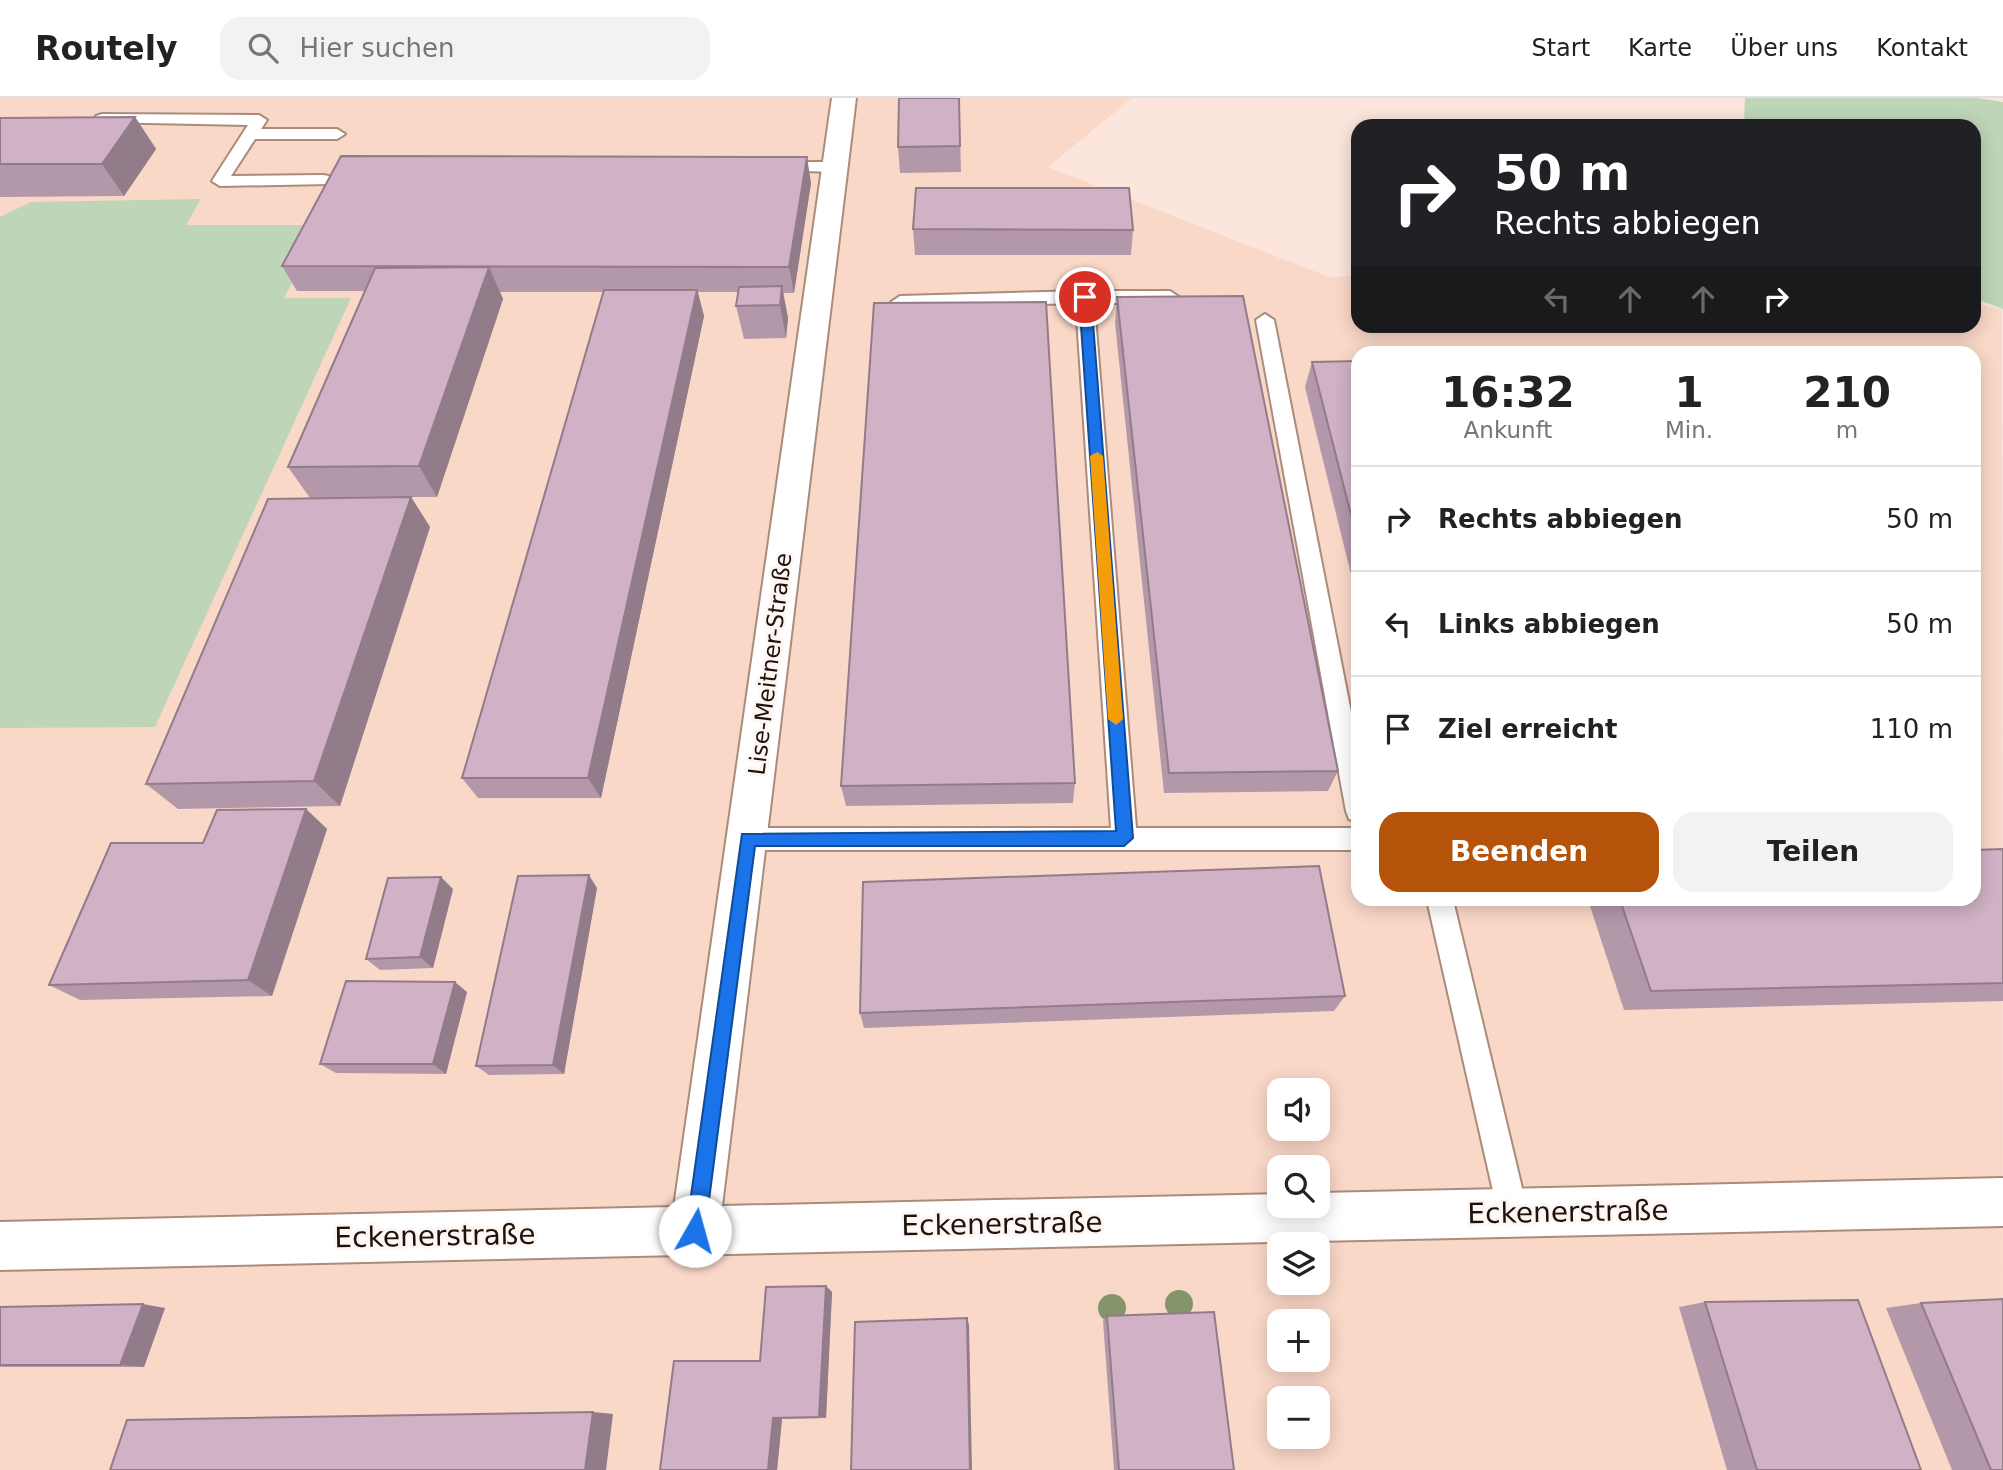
<!DOCTYPE html>
<html lang="de">
<meta charset="utf-8">
<style>
body{margin:0;font-family:"DejaVu Sans",sans-serif;background:#f2f2f2;color:#222;height:100vh;display:flex;flex-direction:column;font-size:26px;white-space:nowrap}
*{box-sizing:border-box;margin:0}
p{font-size:23px;color:#767676}
.icon{flex:none;width:38px;height:38px;fill:none;stroke:currentColor;stroke-width:2;stroke-linecap:round;stroke-linejoin:round}
.map{position:relative;flex:1;overflow:hidden}
.sheet{position:absolute;left:1351px;top:248px;width:630px;height:560px;display:flex;flex-direction:column;background:#fff;border-radius:21px;box-shadow:0 4px 18px #0003}
.sheet>*{flex:none}
.guide{position:absolute;left:1351px;top:21px;width:630px;height:214px;border-radius:21px;box-shadow:0 4px 18px #0003;background:#202124;color:#fff;overflow:hidden}
.controls{position:absolute;left:1267px;top:980px;display:grid;gap:14px}
.controls a{display:grid;place-items:center;width:63px;height:63px;border-radius:14px;background:#fff;box-shadow:0 4px 18px #0003;font-size:35px}
.pin{position:absolute;display:grid;place-items:center;width:60px;height:60px;color:#fff;margin:-30px;border:4px solid #fff;border-radius:50%;box-shadow:0 2px 7px #0007}
.me{position:absolute;width:77px;margin:-38px;rotate:7deg;stroke-linejoin:round;filter:drop-shadow(0 0 5px #0008)}
.turn{display:flex;align-items:center;gap:24px;height:147px;padding:0 28px;font-size:32px}
.turn .icon{width:91px;height:91px;stroke-width:2.5}
.turn b{display:block;font-size:49px;line-height:60px}
.lanes{display:flex;align-items:center;height:66px;padding:0 28px;background:#0003;justify-content:center;gap:35px;direction:ltr}
.lanes .off{opacity:.35}
.eta{display:flex;justify-content:space-evenly;align-items:center;height:119px;text-align:center}
.eta b{font-size:42px;font-weight:700;line-height:49px}
.cta{display:flex;gap:14px;margin-top:auto;padding:14px 28px}
.cta a{flex:1;height:80px;border-radius:21px;background:#b45309;color:#fff;font-size:28px;font-weight:700;line-height:80px;text-align:center}
.cta a+a{background:#f2f2f2;color:#222}
ul{padding:0;list-style:none}
li{display:flex;align-items:center;gap:21px;height:105px;padding:0 28px;border-top:2px solid #e0e0e0}
li div{flex:1}
li b{display:block;font-size:26px}
li em{font-style:normal}
header{display:flex;align-items:center;gap:42px;box-sizing:border-box;height:98px;padding:0 35px;background:#fff;border-bottom:2px solid #e0e0e0}
header strong{font-size:33px}
nav{display:flex;gap:38px;margin-inline-start:auto;font-size:24px}
.search{width:490px;height:63px;background:#f2f2f2;display:flex;align-items:center;gap:18px;box-sizing:border-box;padding:0 24px;border-radius:21px;color:#767676;font-size:26px}
.map>svg:first-child{display:block}
.built{fill:#fad8c8;fill-rule:evenodd}
.green{fill:#bed5b7}
.lines{fill:none;stroke-linecap:round;stroke-linejoin:round}
.lane-casing{stroke:#ab8b7c;stroke-width:4}
.street-casing{stroke:#ab8b7c;stroke-width:4}
.lane{fill:#fff;fill-rule:evenodd}
.street{fill:#fff;fill-rule:evenodd}
.tree{fill:#84946b}
.wall{fill:#b398a9}
.shaded-wall{fill:#927c8a}
.building{fill:#d0b1c5;stroke:#927c8a;stroke-width:2}
.route{fill:#1a73e8;stroke:#114b97;stroke-width:2}
.slow{fill:#f59e0b}
.labels{text-anchor:middle;dominant-baseline:central;stroke-width:6;stroke-linejoin:round;paint-order:stroke}
.street-label{font-size:23px;fill:#1e120d;stroke:#fdf6f3}
.near-street-label{font-size:28px;fill:#1e120d;stroke:#fdf6f3}
</style>
<header>
<strong>Routely</strong>
<div class="search"><svg class="icon" aria-label="search" viewBox="0 0 24 24"><circle cx="10" cy="10" r="6"/><path d="M15 15l6 6"/></svg>Hier suchen</div>
<nav><a>Start</a><a>Karte</a><a>Über uns</a><a>Kontakt</a></nav>
</header>
<div class="map">
<svg width="2003" height="1372" viewBox="0 0 2003 1372">
<rect width="100%" height="100%" fill="#fbe5dc"/>
<!-- built -->
<path class="built" d="M0,0H1132L1048,69L1329,179L1358,178V228H1974V206L2002,211L2003,1372H0ZM1358,256H1974V802H1358ZM1279,992H1318V1031H1279ZM1279,1069H1318V1108H1279ZM1279,1146H1318V1185H1279ZM1279,1223H1318V1262H1279ZM1279,1300H1318V1339H1279Z"/>
<!-- green -->
<g class="green">
<polygon points="1745,0 1977,0 2003,4 2003,211 1974,200 1974,28 1744,28"/>
<polygon points="201,101 186,127 322,127 284,200 351,200 155,629 0,630 0,119 31,104"/>
</g>
<g class="lines">
<defs>
<g id="lane">
<polygon points="102,16 259,17 267,22 261,31 337,31 345,36 337,41 255,41 231,78 323,77 329,78 329,86 220,88 212,83 248,27 96,24 96,18"/>
<polygon points="777,64 835,64 843,69 835,74 771,72 769,69"/>
<polygon points="1085,193 1170,193 1179,199 1170,205 1094,205 1136,730 1358,730 1358,752 747,752 738,749 734,741 738,733 747,730 1111,730 1076,205 900,210 891,204 900,198"/>
<polygon points="1265,216 1274,222 1358,650 1358,724 1349,721 1346,713 1256,222"/>
<polygon points="1427,802 1453,802 1528,1115 1524,1126 1513,1130 1502,1126 1498,1115"/>
</g>
<polygon id="street" points="832,0 856,0 722,1108 1279,1096 1279,1108 1318,1108 1318,1095 2003,1080 2003,1128 0,1172 0,1124 674,1109"/>
</defs>
<!-- lane casing -->
<use href="#lane" class="lane-casing"/>
<!-- street casing -->
<use href="#street" class="street-casing"/>
<!-- lane -->
<use href="#lane" class="lane"/>
<!-- street -->
<use href="#street" class="street"/>
</g>
<!-- trees -->
<g class="tree">
<circle cx="1179" cy="1206" r="14"/>
<circle cx="1112" cy="1210" r="14"/>
</g>
<!-- wall -->
<g class="wall">
<polygon points="959,0 961,74 900,75 898,49"/>
<polygon points="135,19 156,51 124,98 0,99 0,20"/>
<polygon points="811,85 794,195 783,195 788,220 786,240 744,241 736,208 738,194 698,194 704,218 601,700 478,700 462,680 603,194 500,194 503,201 437,399 411,399 430,429 340,708 178,711 146,686 370,399 310,400 288,369 365,193 297,193 282,168"/>
<polygon points="913,131 1133,132 1131,157 915,157"/>
<polygon points="1117,199 1338,673 1328,693 1164,695 1115,225"/>
<polygon points="1358,263 1358,505 1305,289 1312,264"/>
<polygon points="1075,685 1073,705 846,708 841,688"/>
<polygon points="306,711 327,731 272,898 80,902 49,887 203,745"/>
<polygon points="2003,751 2003,903 1624,912 1588,802 1974,802"/>
<polygon points="597,790 564,976 489,977 476,968"/>
<polygon points="453,791 433,870 380,872 366,861"/>
<polygon points="467,894 446,976 336,975 320,966"/>
<polygon points="1345,898 1334,913 864,930 860,915"/>
<polygon points="826,1188 832,1194 826,1320 782,1321 777,1372 660,1372 760,1263"/>
<polygon points="1705,1204 1921,1372 1727,1372 1679,1209"/>
<polygon points="1921,1205 2003,1372 1952,1372 1886,1210"/>
<polygon points="0,1209 165,1210 144,1269 0,1269"/>
<polygon points="1107,1218 1234,1372 1114,1372 1103,1223"/>
</g>
<!-- shaded-wall -->
<g class="shaded-wall">
<polygon points="135,19 156,51 124,98 102,66"/>
<polygon points="807,59 811,85 794,195 789,169"/>
<polygon points="489,169 503,201 437,399 419,368"/>
<polygon points="782,188 788,220 786,240 780,207"/>
<polygon points="697,192 704,218 601,700 588,680"/>
<polygon points="411,399 430,429 340,708 314,683"/>
<polygon points="306,711 327,731 272,898 248,882"/>
<polygon points="589,777 597,790 564,976 553,967"/>
<polygon points="441,779 453,791 433,870 420,859"/>
<polygon points="455,884 467,894 446,976 433,966"/>
<polygon points="826,1188 832,1194 826,1320 819,1319"/>
<polygon points="143,1206 165,1210 144,1269 120,1267"/>
<polygon points="967,1220 969,1227 972,1372 970,1372"/>
<polygon points="593,1314 613,1316 606,1372 585,1372"/>
<polygon points="773,1320 782,1321 777,1372 768,1372"/>
</g>
<!-- building -->
<g class="building">
<polygon points="899,0 959,0 960,48 898,49"/>
<polygon points="135,19 102,66 0,66 0,20"/>
<polygon points="341,58 807,59 789,169 282,168"/>
<polygon points="916,90 1129,90 1133,132 913,131"/>
<polygon points="489,169 419,368 288,369 375,170"/>
<polygon points="782,188 780,207 736,208 739,189"/>
<polygon points="604,192 697,192 588,680 462,680"/>
<polygon points="1243,198 1338,673 1169,675 1117,199"/>
<polygon points="1046,204 1075,685 841,688 874,205"/>
<polygon points="1358,263 1358,444 1312,264"/>
<polygon points="411,399 314,683 146,686 268,401"/>
<polygon points="306,711 248,882 49,887 111,745 203,745 217,712"/>
<polygon points="2003,751 2003,885 1651,893 1620,802 1974,802 1974,752"/>
<polygon points="1319,768 1345,898 860,915 863,784"/>
<polygon points="589,777 553,967 476,968 518,778"/>
<polygon points="441,779 420,859 366,861 388,780"/>
<polygon points="346,883 455,884 433,966 320,966"/>
<polygon points="826,1188 819,1319 773,1320 768,1372 660,1372 674,1263 760,1263 766,1189"/>
<polygon points="2003,1201 2003,1372 1991,1372 1921,1205"/>
<polygon points="1858,1202 1921,1372 1757,1372 1705,1204"/>
<polygon points="143,1206 120,1267 0,1267 0,1209"/>
<polygon points="1214,1214 1234,1372 1119,1372 1107,1218"/>
<polygon points="967,1220 970,1372 851,1372 855,1224"/>
<polygon points="593,1314 585,1372 110,1372 127,1322"/>
</g>
<!-- route -->
<polygon class="route" points="1085,195 1091,199 1133,740 1124,748 755,748 705,1133 702,1140 695,1142 688,1140 686,1133 742,736 1116,733 1079,199"/>
<!-- slow -->
<polygon class="slow" points="1097,354 1103,358 1123,621 1116,627 1108,621 1090,358"/>
<g class="labels">
<!-- street labels -->
<g class="street-label">
<text transform="translate(770 566) rotate(-83)">Lise-Meitner-Straße</text>
</g>
<!-- near-street labels -->
<g class="near-street-label">
<text transform="translate(1568 1114) rotate(-1)">Eckenerstraße</text>
<text transform="translate(1002 1126) rotate(-1)">Eckenerstraße</text>
<text transform="translate(435 1138) rotate(-1)">Eckenerstraße</text>
</g>
</g>
</svg>
<div class="controls">
<a><svg class="icon" aria-label="sound" viewBox="0 0 24 24"><path d="M4 9h4l5-4v14l-5-4H4zM17 9q2 3 0 6"/></svg></a>
<a><svg class="icon" aria-label="search" viewBox="0 0 24 24"><circle cx="10" cy="10" r="6"/><path d="M15 15l6 6"/></svg></a>
<a><svg class="icon" aria-label="layers" viewBox="0 0 24 24"><path d="M12 4l9 5-9 5-9-5zM3 14l9 5 9-5"/></svg></a>
<a>+</a>
<a>−</a>
</div>
<div class="pin" style="left:1085px;top:199px;background:#d93025"><svg class="icon" aria-label="arrive" viewBox="0 0 24 24"><path d="M6 21V4h12l-3 4 3 4H6"/></svg></div>
<svg class="me" style="left:695px;top:1133px" viewBox="-20 -20 40 40"><circle r="19" fill="#fff"/><path d="M0-13L10 11 0 6-10 11z" fill="#1a73e8"/></svg>
<div class="guide">
<div class="turn"><svg class="icon" aria-label="right" viewBox="0 0 24 24"><path d="M7 20v-9h11M14 6l5 5-5 5"/></svg><div><b>50 m</b>Rechts abbiegen</div></div>
<div class="lanes"><svg class="icon off" aria-label="left" viewBox="0 0 24 24"><path d="M17 20v-9H6M10 6l-5 5 5 5"/></svg><svg class="icon off" aria-label="ahead" viewBox="0 0 24 24"><path d="M12 20V5M6 11l6-6 6 6"/></svg><svg class="icon off" aria-label="ahead" viewBox="0 0 24 24"><path d="M12 20V5M6 11l6-6 6 6"/></svg><svg class="icon" aria-label="right" viewBox="0 0 24 24"><path d="M7 20v-9h11M14 6l5 5-5 5"/></svg></div>
</div>
<section class="sheet">
<div class="eta">
<div><b>16:32</b><p>Ankunft</p></div>
<div><b>1</b><p>Min.</p></div>
<div><b>210</b><p>m</p></div>
</div>
<ul>
<li><svg class="icon" aria-label="right" viewBox="0 0 24 24"><path d="M7 20v-9h11M14 6l5 5-5 5"/></svg><div><b>Rechts abbiegen</b></div><em>50 m</em></li>
<li><svg class="icon" aria-label="left" viewBox="0 0 24 24"><path d="M17 20v-9H6M10 6l-5 5 5 5"/></svg><div><b>Links abbiegen</b></div><em>50 m</em></li>
<li><svg class="icon" aria-label="arrive" viewBox="0 0 24 24"><path d="M6 21V4h12l-3 4 3 4H6"/></svg><div><b>Ziel erreicht</b></div><em>110 m</em></li>
</ul>
<div class="cta"><a>Beenden</a><a>Teilen</a></div>
</section>
</div>
